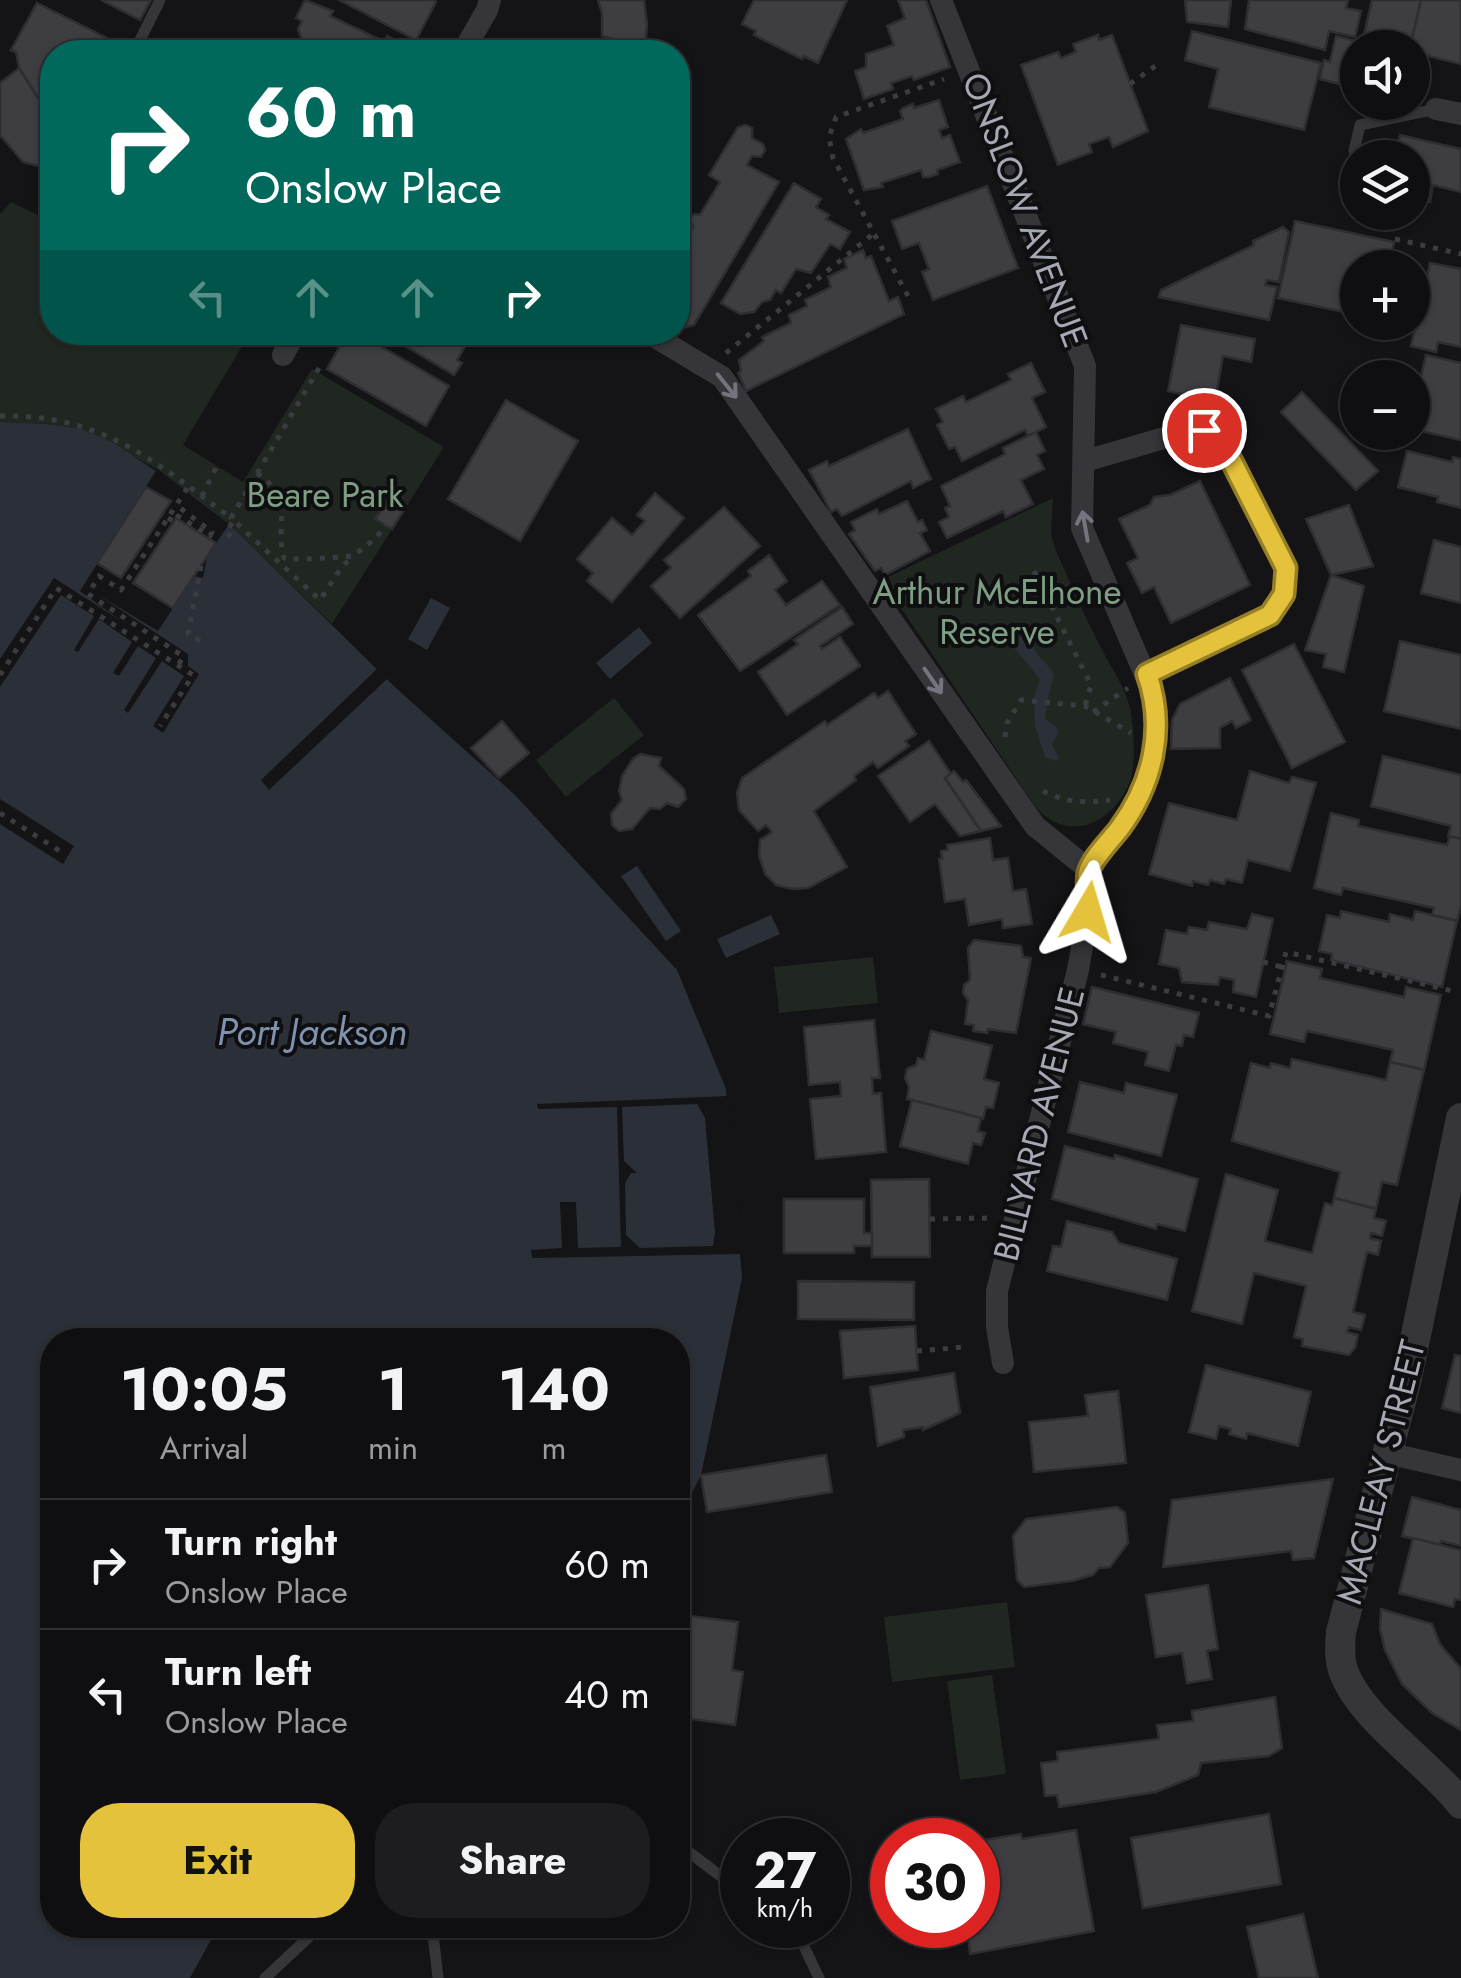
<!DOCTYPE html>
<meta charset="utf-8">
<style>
body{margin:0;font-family:Jost,sans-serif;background:#1d1c1e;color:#f1f3f6;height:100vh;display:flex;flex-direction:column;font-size:38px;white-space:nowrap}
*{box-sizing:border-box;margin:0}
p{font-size:32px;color:#9b9c9f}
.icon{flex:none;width:55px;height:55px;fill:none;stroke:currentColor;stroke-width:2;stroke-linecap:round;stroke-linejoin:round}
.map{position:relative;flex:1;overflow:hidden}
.sheet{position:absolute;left:40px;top:1328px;width:650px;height:610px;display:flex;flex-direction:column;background:#0f0e10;border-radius:40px;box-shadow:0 2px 8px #0004,0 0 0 2px #2f2e30}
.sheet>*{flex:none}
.banner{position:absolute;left:40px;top:40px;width:650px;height:305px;border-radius:40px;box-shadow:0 2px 8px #0004,0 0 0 2px #2f2e30;background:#00695c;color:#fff;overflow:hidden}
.fabs{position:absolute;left:1340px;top:30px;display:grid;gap:20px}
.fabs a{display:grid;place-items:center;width:90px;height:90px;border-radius:50%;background:#0f0e10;box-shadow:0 2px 8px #0004,0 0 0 2px #2f2e30;font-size:50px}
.speed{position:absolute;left:720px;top:1818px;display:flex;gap:20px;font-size:50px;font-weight:700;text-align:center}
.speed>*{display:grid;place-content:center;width:130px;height:130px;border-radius:50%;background:#0f0e10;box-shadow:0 2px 8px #0004,0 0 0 2px #2f2e30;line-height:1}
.speed small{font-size:25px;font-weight:400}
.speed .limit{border:15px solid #d22;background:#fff;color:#111}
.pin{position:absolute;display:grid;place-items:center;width:85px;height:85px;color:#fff;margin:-42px;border:5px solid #fff;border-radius:50%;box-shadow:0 2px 10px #0007}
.me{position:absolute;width:110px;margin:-55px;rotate:7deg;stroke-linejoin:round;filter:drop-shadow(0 0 8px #0008)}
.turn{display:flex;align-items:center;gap:35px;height:210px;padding:0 40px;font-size:45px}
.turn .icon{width:130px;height:130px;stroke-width:2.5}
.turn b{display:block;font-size:70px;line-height:85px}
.lanes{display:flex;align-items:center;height:95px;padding:0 40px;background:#0003;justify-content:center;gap:50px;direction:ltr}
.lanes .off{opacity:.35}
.eta{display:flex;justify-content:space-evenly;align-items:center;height:170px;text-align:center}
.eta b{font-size:60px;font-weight:700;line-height:70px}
.primary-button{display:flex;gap:20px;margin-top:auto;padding:20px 40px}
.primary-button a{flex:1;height:115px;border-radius:40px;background:#e5c23b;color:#111;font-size:40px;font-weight:700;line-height:115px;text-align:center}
.primary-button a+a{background:#1d1c1e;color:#f1f3f6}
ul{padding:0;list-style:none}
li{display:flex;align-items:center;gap:30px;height:130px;padding:0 40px;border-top:2px solid #2f2e30}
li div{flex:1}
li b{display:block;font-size:38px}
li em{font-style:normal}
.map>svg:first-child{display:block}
.green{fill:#202721}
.water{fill:#2b3038}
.pier{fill:#141315;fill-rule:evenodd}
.building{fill:#3e3d42;stroke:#2e2d31;stroke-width:2.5}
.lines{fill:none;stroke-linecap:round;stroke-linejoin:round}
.path{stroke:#3b3c41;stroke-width:5;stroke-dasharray:5 8;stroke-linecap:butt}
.service{stroke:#35353a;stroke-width:11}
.minor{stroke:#35353a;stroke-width:22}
.tertiary{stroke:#35353a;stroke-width:30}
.oneway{stroke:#73747d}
.route-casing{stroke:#957e26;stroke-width:25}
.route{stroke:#e5c23b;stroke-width:18}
.labels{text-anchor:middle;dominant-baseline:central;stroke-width:8;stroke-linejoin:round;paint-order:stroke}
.street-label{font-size:35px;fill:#a6a8b4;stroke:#0f0e10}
.park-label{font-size:35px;fill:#7e9e84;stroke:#0f0e10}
.water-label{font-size:38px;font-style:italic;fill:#7f92ad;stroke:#0f0e10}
</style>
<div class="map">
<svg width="1461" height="1978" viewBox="0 0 1461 1978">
<rect width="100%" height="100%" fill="#141315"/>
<!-- green -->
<g class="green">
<polygon points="11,202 52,222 52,332 250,333 183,445 243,482 312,369 444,447 332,624 229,524 157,469 81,429 47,424 0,422 0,214"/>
<path d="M1053,498L1051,535L1056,551C1070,582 1083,613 1098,642C1109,665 1126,687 1131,712C1134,732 1136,762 1130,781C1114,824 1067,845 1035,806L882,580Z"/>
<polygon points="614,698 644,735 566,797 536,760"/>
<polygon points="873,957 878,1003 779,1013 774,967"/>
<polygon points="1007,1602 1015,1667 892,1682 884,1617"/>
<polygon points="992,1675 1006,1774 960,1780 947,1681"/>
</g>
<!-- water -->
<g class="water">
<polygon points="0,422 47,424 81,429 112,442 198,499 229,524 396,688 515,795 677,970 726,1089 742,1278 701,1475 678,1520 678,1340 52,1340 52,1925 219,1925 190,1978 0,1978"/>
<polygon points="431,598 450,608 427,650 408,639"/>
<polygon points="639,627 652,643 610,679 596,663"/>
<path d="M1015,634L1033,644C1037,659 1048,662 1054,675C1049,690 1048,704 1045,719L1056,726L1058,733L1052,744L1059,758L1055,761L1045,757L1035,725L1034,696L1040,679L1011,644L1010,637Z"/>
<polygon points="637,866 681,931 666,941 621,876"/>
<polygon points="771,915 780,934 726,958 717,939"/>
</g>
<!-- pier -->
<g class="pier">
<polygon points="157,469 229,524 207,557 203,578 194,576 158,631 95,593 188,654 188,666 199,674 163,733 153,726 184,676 162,661 128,713 124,710 156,658 138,646 119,676 113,673 132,642 99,619 78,652 74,650 94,616 61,595 0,687 0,659 54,578 123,622 80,591"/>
<polygon points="377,669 387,679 269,790 261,780"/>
<polygon points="0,799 74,846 63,864 0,824"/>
<path d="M727,1096L740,1254L532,1258L531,1250L562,1248L560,1202H576L578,1248L621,1247L617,1107L538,1109L537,1104ZM697,1104L705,1118L715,1233L713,1246L640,1248L626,1235L625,1183L631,1173H637L624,1161L622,1107Z"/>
</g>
<!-- building -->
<g class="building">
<polygon points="101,0 151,0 140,20"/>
<polygon points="305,0 333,11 330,16 385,42 387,36 418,52 294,52 301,37 298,29 302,21 296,18"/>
<polygon points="339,0 433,0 436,2 416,40"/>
<polygon points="598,0 644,0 647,24 645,48 602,36 602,13"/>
<polygon points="754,0 847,0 818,63 803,56 802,59 754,35 756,31 742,24"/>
<polygon points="898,0 926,0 950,67 914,80 912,76 891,83 893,89 864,99 855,71 866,67 866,54 894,45 887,26 905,18"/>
<polygon points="1185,0 1231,0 1228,27 1187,22"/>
<polygon points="1249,0 1348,0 1346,8 1361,11 1355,37 1329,31 1325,50 1245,29"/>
<polygon points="1372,0 1421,0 1410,48 1361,48"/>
<polygon points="1421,0 1461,0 1461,64 1412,52 1410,48"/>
<polygon points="37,3 119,44 114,52 52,52 52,120 19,68 16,52 11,50"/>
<polygon points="1192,31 1321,63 1304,130 1209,107 1218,69 1185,60"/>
<polygon points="1098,35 1099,40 1112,35 1148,131 1113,147 1109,137 1089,144 1092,152 1058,165 1021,65 1058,52 1061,58 1076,52 1073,44"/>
<polygon points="1336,36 1356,41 1353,53 1358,54 1358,71 1354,78 1346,76 1343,85 1320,79 1324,60 1330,62"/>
<polygon points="19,68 52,120 50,128 52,157 38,166 23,162 0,135 0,83"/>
<polygon points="939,100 948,127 939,130 942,138 950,135 960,162 937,170 938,174 929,177 923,177 921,170 881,183 883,187 864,190 846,139 861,129 863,133 903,119 900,111 903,108 913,104 914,108"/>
<polygon points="746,125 752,128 752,138 763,144 765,150 761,157 752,156 747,165 779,182 694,325 686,327 682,323 683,317 678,314 678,253 693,227 690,217 695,214 700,215 720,182 709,175 738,127"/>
<polygon points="1400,135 1461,149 1461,192 1433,185 1430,202 1412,198 1412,158 1394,158"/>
<polygon points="794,183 821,199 816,207 829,215 826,219 850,232 840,249 830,244 811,273 796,269 781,293 776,290 770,300 762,302 754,312 740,314 721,303"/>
<polygon points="987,186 1018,268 933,300 922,272 929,269 919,243 902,249 892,221"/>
<polygon points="1295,221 1394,242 1389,268 1358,268 1358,315 1278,298"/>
<polygon points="1283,227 1289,232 1279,282 1267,280 1265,285 1277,287 1269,320 1159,297 1161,290 1254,245 1253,241"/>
<polygon points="863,250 866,258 871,256 889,301 898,297 904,314 746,391 738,373 741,371 739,360 764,341 762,337 791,323 789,315 807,306 805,300 831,287 828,277 847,268 844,259"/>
<polygon points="1430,263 1461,269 1461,347 1438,342 1436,352 1411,346"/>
<polygon points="1181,325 1255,339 1251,362 1223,356 1215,401 1168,391"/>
<polygon points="348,332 356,332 449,386 426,426 327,369"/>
<polygon points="382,332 475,332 478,334 471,345 467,343 457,360 462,363 454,375"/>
<polygon points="1426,355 1461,363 1461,440 1412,429 1412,415"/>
<polygon points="1031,363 1045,392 1032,398 1046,427 1028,436 1025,430 962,461 955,447 949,449 937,425 943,422 936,409 963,396 966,402 1011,380 1008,374"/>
<polygon points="1302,392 1378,471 1356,490 1281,412"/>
<polygon points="506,400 578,441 520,541 448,499"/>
<polygon points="908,429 931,479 913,488 911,481 842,516 837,509 831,512 809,470 827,461 829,466"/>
<polygon points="1036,432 1045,451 1037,455 1044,469 1021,480 1033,504 1006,517 1003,511 947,538 939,522 949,517 945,508 950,506 941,486 1005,454 1003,448"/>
<polygon points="1407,451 1452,462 1453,457 1461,459 1461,508 1437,502 1438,497 1398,487"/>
<polygon points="1200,481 1250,585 1171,623 1154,587 1142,593 1127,563 1138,558 1119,519 1150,505 1154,497 1170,495"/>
<polygon points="146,487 171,501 121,578 97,563"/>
<polygon points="655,493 684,518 612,602 587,581 593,573 577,559 612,518 632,535 645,521 637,515"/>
<polygon points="389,497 406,507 392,529 375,519"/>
<polygon points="907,501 918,522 922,520 927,530 920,533 930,551 885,575 881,568 875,571 849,534 855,530 851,522 877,509 879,514"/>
<polygon points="1349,505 1373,566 1331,575 1306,519"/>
<polygon points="724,507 760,546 680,618 651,586 671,568 664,560"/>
<polygon points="176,518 216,543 173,608 133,583"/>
<polygon points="1434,540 1461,547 1461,603 1421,593"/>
<polygon points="769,555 787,581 775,590 786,605 822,581 840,605 740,671 698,615 751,576 748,571"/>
<polygon points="1331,575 1364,586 1344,672 1323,667 1326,654 1305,650"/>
<polygon points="842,607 853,624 820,646 822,649 840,637 860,666 787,715 758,672 798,644 794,640"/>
<polygon points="1400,641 1461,655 1461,729 1384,711"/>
<polygon points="1294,644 1345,742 1292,768 1242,670"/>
<polygon points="1230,678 1251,720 1236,728 1232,721 1220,728 1220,748 1171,749 1172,720 1180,704"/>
<polygon points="888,691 916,734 905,741 909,746 878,768 873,762 854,776 856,780 814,811 847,867 808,888 793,889 776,885 765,874 759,855 760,840 772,832 766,825 758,831 739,810 737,793 742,778 825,721 827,725 874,693 878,698"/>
<polygon points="502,721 529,753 499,778 471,748"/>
<polygon points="929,741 951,774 945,778 981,831 960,836 935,804 910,822 878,776"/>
<polygon points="640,754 661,758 659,766 684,789 686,799 678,807 667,803 660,809 650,808 632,829 619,831 612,825 611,814 622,800 619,791 622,776 633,759"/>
<polygon points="1383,756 1461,775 1461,839 1448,836 1451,826 1371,806"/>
<polygon points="954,771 963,782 966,780 1001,826 981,831 945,778"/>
<polygon points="1250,771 1289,783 1292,777 1316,783 1290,871 1248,860 1242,883 1226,879 1224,884 1210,880 1208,885 1193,881 1192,886 1149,874 1169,803 1237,820"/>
<polygon points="1331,813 1359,820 1358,826 1447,845 1450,836 1461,839 1461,905 1457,921 1432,915 1434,908 1343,888 1341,895 1314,888"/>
<polygon points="990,838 993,860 1008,858 1013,891 1026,889 1032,924 1003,928 1002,919 969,925 965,899 945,902 939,859 942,859 941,851 948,850 947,845"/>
<polygon points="1341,911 1389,922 1390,914 1413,920 1415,911 1457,921 1442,987 1331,960 1332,954 1319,951 1327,915 1340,918"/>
<polygon points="1252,914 1273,919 1256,997 1233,992 1234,980 1220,977 1218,985 1182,982 1179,968 1159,964 1166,930 1187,934 1189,927 1207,930 1209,922 1247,929"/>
<polygon points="974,940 1021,946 1023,957 1031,958 1016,1033 988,1029 987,1033 973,1031 974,1025 965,1024 968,1000 963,993 964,985 970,980 968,948"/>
<polygon points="1287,961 1322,969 1320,978 1404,997 1406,987 1441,995 1424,1070 1390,1062 1393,1050 1307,1031 1304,1042 1270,1034"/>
<polygon points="1092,987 1199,1013 1193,1037 1184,1035 1182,1046 1176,1045 1169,1071 1145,1065 1148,1052 1113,1043 1116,1032 1083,1024"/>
<polygon points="874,1020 880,1078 872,1078 873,1094 881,1093 886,1152 816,1159 810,1099 841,1096 840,1082 809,1085 804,1027"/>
<polygon points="931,1031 992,1046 984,1079 999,1083 993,1108 986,1107 983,1119 907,1099 909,1087 905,1078 907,1069 916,1065 918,1058 924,1060"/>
<polygon points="1292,1059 1386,1080 1390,1062 1424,1070 1397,1185 1382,1182 1376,1209 1334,1198 1340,1172 1232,1141 1251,1063 1270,1068 1271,1063 1290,1068"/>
<polygon points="1080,1082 1124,1093 1126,1083 1177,1095 1161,1156 1068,1132"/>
<polygon points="912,1100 981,1118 978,1131 985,1133 981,1145 973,1143 968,1164 900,1146"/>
<polygon points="1065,1146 1114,1159 1115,1155 1198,1179 1185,1231 1157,1224 1156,1229 1052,1199"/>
<polygon points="1226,1174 1278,1190 1265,1241 1312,1253 1325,1203 1332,1205 1334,1198 1376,1209 1374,1218 1386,1221 1382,1236 1371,1233 1370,1238 1381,1241 1378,1255 1367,1252 1353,1312 1365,1315 1361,1330 1349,1327 1347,1332 1358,1335 1355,1348 1349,1355 1302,1346 1303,1339 1294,1337 1306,1286 1254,1273 1242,1324 1192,1311"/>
<polygon points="929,1179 930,1257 872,1257 871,1180"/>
<polygon points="784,1199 864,1199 864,1233 872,1233 872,1246 854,1246 854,1253 784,1253"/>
<polygon points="1067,1221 1112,1232 1119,1243 1177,1259 1167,1300 1047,1271 1053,1246 1061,1247"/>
<polygon points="798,1281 914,1282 914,1320 798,1319"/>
<polygon points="915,1326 918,1370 844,1378 840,1331"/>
<polygon points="1455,1355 1461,1356 1461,1413 1442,1408"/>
<polygon points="1206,1365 1311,1392 1298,1446 1247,1433 1246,1439 1229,1434 1231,1429 1219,1426 1216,1439 1189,1432"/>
<polygon points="954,1373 960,1413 923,1430 923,1427 903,1430 904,1437 878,1446 870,1387"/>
<polygon points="1118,1391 1126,1463 1034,1472 1029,1422 1088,1416 1085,1395"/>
<polygon points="826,1455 832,1492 707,1512 701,1475"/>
<polygon points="1333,1479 1314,1558 1293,1560 1291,1551 1163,1567 1172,1500"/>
<polygon points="1412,1497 1461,1510 1461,1546 1441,1541 1440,1545 1402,1536"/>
<polygon points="1117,1507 1125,1513 1128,1543 1110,1567 1099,1568 1093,1575 1072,1581 1024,1587 1017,1580 1013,1536 1026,1519"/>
<polygon points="1413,1538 1461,1550 1461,1600 1455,1599 1453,1607 1399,1593"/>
<polygon points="1208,1585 1218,1649 1207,1651 1212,1679 1187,1683 1182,1653 1156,1657 1146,1595"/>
<polygon points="1381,1609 1432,1624 1440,1644 1461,1669 1461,1730 1432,1713 1402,1684 1385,1650 1380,1629"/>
<polygon points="690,1616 738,1622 732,1670 743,1672 735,1725 678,1717 678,1663 684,1664"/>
<polygon points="1275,1697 1282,1748 1269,1756 1201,1763 1198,1775 1156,1792 1059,1807 1057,1795 1045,1796 1041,1763 1058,1761 1057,1752 1159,1739 1157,1725 1193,1721 1192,1711"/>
<polygon points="1269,1814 1281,1884 1143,1908 1131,1838"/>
<polygon points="1076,1830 1094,1931 970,1954 967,1925 978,1925 978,1841 1021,1834 1022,1839"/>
<polygon points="1303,1914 1318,1978 1259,1978 1247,1927"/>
</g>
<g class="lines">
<!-- path -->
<g class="path">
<polyline points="1130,84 1161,62"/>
<polyline points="1395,239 1461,254"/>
<polyline points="908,296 833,158 829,137 836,117 944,79"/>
<polyline points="726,353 873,234"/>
<polyline points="319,368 231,518 320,600 341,568 353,556"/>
<path d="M0,416C102,414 154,461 231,518"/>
<path d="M257,473C296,500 274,525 284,558C293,561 340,557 353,556L376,538L386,525"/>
<polyline points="202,496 217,466"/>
<polyline points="168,518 175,522 178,516 210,536 212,532 176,505"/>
<polyline points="231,537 226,532 234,520"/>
<polyline points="201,566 188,634 206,644"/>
<polyline points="1034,571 1091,685 1085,706"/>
<polyline points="179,664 183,656 88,594 99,576 121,590 188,487"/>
<polyline points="0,675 56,588 193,675 160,726"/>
<polyline points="1093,712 1128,688"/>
<polyline points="1005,737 1007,723 1021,700 1085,706 1131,733"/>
<path d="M1043,791C1067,803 1084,803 1110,800"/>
<polyline points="0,813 63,853"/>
<polyline points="1263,962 1282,967"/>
<polyline points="1101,975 1269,1016 1286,952 1457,992"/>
<polyline points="930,1219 992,1218"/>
<polyline points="917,1351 965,1347"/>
</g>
<!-- service -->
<g class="service">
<polyline points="134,52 160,0"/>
<polyline points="1354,151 1360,125 1436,109"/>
<polyline points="678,1844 742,1892"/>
<polyline points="432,1925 438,1978"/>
<polyline points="783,1925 800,1938 819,1978"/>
<polyline points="265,1978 322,1925"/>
</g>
<!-- minor -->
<g class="minor">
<polyline points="941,0 1085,366 1082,528 1153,693 1157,730 1149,774 1132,812 1089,870"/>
<polyline points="463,52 487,10 490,0"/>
<polyline points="1436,109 1461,114"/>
<polyline points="647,332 722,377 1035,826 1089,870"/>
<polyline points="283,355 296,332"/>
<polyline points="1085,461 1188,431 1204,430 1221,439 1286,568 1284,594 1270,615 1147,674"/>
<polyline points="1003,1363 997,1327 997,1291 1078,970 1088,912 1089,870"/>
<polyline points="1387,1453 1461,1470"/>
</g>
<!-- tertiary -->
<path class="tertiary" d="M1461,1118L1407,1378L1341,1632C1340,1644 1339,1658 1343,1670C1360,1719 1430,1763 1461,1804"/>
</g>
<!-- one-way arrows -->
<defs><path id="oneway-shaft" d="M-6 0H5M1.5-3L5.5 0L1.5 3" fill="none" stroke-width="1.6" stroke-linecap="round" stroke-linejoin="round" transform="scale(2.5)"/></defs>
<g class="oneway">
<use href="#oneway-shaft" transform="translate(727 386) rotate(51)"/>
<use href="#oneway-shaft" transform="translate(1085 526) rotate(-100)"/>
<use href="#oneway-shaft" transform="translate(933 681) rotate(55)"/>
</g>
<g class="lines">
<defs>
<path id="route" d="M1088,912C1088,900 1086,884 1088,873C1092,858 1110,841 1120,828C1153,783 1166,728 1147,674L1270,615L1284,594L1286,568L1221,440L1204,430"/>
</defs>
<!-- route casing -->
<use href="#route" class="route-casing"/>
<!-- route -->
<use href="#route" class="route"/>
</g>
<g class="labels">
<!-- street labels -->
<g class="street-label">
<text transform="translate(1025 210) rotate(69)">ONSLOW AVENUE</text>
<text transform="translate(1039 1124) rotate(-76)">BILLYARD AVENUE</text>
<text transform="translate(1381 1472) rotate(-76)">MACLEAY STREET</text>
</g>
<!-- park labels -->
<g class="park-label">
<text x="325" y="495">Beare Park</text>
<text x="997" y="592">Arthur McElhone<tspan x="997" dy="40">Reserve</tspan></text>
</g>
<!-- water labels -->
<g class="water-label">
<text x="312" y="1031">Port Jackson</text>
</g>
</g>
</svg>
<div class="fabs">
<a><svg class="icon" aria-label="sound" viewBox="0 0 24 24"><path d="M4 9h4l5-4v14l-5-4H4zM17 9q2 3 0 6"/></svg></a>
<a><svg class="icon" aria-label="layers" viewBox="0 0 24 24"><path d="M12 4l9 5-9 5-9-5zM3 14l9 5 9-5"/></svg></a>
<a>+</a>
<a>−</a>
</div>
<div class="speed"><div>27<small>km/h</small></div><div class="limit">30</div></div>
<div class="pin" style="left:1204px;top:430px;background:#d93025"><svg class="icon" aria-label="arrive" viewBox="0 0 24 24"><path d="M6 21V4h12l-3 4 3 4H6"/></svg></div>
<svg class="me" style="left:1088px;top:912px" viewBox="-20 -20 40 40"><path d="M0-17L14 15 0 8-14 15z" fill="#e5c23b" stroke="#fff" stroke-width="4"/></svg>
<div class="banner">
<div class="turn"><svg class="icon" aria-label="right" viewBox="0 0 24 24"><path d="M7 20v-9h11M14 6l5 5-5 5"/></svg><div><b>60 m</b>Onslow Place</div></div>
<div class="lanes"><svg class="icon off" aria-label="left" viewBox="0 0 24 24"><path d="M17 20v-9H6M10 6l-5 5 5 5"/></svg><svg class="icon off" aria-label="ahead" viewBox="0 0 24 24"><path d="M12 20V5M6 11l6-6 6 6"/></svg><svg class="icon off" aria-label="ahead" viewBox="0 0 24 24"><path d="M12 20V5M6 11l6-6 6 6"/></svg><svg class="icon" aria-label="right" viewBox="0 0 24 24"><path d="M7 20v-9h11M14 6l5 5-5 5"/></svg></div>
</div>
<section class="sheet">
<div class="eta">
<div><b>10:05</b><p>Arrival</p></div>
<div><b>1</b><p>min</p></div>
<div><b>140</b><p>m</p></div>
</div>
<ul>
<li><svg class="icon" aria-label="right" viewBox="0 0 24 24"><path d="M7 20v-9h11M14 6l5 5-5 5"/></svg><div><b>Turn right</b><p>Onslow Place</p></div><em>60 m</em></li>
<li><svg class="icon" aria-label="left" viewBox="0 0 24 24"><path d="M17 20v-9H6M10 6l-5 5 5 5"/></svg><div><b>Turn left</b><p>Onslow Place</p></div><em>40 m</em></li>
</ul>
<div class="primary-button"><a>Exit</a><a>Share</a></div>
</section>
</div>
